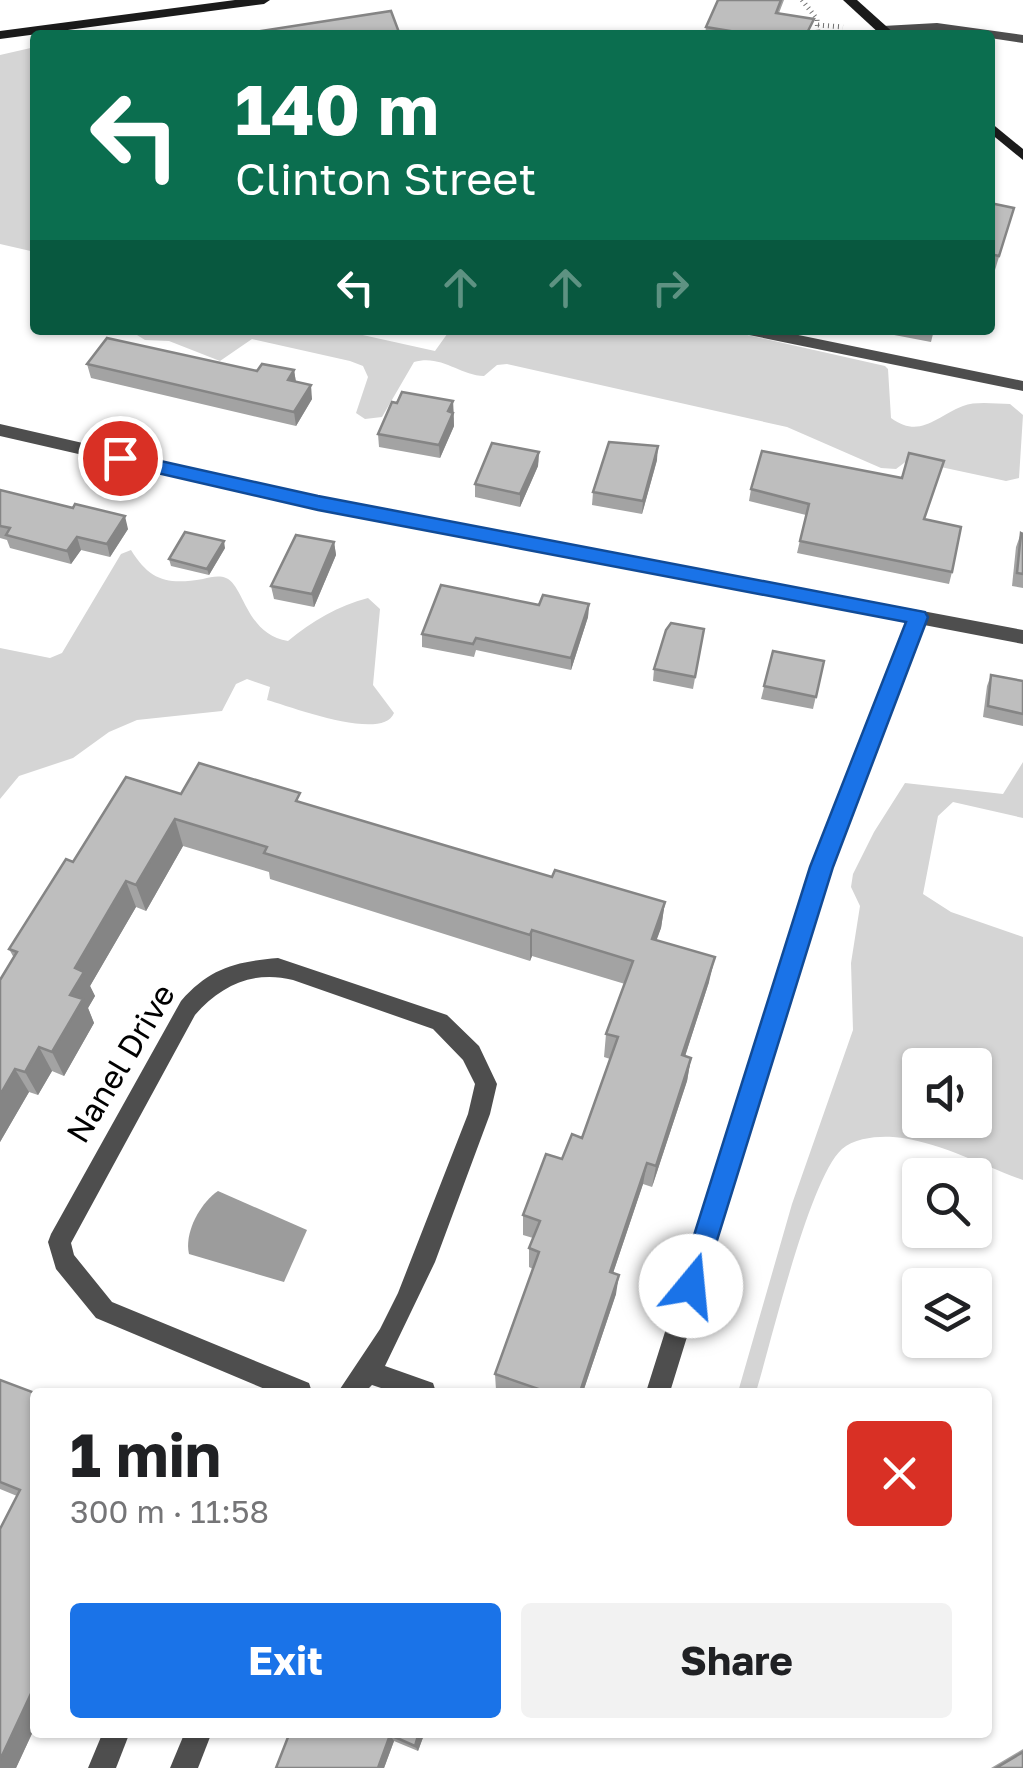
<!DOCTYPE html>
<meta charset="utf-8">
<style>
body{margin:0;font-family:"Golos Text",sans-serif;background:#f2f2f2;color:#202124;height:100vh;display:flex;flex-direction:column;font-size:38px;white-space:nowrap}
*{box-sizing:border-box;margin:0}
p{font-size:32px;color:#757577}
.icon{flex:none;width:55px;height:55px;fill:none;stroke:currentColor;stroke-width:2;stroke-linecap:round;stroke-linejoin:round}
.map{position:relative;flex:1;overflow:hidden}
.drawer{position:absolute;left:30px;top:1388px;width:962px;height:350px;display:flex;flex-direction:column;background:#fff;border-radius:10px;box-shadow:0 2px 8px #0004}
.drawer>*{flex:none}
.top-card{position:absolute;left:30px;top:30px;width:965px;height:305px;border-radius:10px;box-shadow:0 2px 8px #0004;background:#0b6e4f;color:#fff;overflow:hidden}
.controls{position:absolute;left:902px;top:1048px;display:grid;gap:20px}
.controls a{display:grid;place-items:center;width:90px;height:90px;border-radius:10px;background:#fff;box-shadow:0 2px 8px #0004;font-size:50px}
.pin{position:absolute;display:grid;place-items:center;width:85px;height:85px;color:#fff;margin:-42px;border:5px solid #fff;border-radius:50%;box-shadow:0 2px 10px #0007}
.me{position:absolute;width:110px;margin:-55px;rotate:17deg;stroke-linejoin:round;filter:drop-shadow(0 0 8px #0008)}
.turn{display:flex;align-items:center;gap:35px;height:210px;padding:0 40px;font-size:45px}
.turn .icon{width:130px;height:130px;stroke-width:2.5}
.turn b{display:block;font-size:70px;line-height:85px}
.lanes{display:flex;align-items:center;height:95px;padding:0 40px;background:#0003;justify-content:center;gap:50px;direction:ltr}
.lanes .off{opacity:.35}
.round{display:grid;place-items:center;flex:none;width:105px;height:105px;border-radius:10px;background:#f2f2f2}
.headline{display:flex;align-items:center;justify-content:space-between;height:170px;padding:0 40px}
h1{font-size:60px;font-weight:700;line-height:75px}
.primary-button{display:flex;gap:20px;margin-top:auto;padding:20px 40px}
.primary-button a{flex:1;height:115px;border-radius:10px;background:#1a73e8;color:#fff;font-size:40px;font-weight:700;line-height:115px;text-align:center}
.primary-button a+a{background:#f2f2f2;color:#202124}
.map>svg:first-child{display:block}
.green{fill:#d5d5d5;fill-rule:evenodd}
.water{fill:#9c9c9c}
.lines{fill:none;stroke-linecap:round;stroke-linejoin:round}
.path{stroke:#707070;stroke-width:5;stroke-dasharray:1 4;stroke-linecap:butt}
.street{fill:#4e4e4e;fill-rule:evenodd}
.secondary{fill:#1b1b1b;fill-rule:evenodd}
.wall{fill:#a3a3a3}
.shaded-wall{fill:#858585}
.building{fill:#bebebe;stroke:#858585;stroke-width:2.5}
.route{fill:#1a73e8;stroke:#114b97;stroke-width:2.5}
.labels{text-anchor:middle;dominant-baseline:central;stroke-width:10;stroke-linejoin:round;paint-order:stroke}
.street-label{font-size:32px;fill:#000;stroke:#fff}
</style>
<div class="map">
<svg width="1023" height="1768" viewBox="0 0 1023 1768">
<rect width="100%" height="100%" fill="#fff"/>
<!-- green -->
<g class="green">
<polygon points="35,47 35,252 0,244 0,55"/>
<path d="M129,330H340L435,351L450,330H725L885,366L888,369L891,418C920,439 935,417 963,406C976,401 996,404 1010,404L1023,415L1019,478L1006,481L908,460L896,469L881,468L787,427L507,364L497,365L484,376C459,375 441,354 414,362L382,417L365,419L356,413L368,377L363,366L350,361L252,339L220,361L169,341L145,340Z"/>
<path d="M131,550C150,581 168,585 203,579C211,577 219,575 226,578C244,585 246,635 288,641C312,621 338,606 368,598L380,609L373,685L394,713C383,742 292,707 267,700L270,687L247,679L236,684L222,711L137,720L109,732L73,758L19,776L0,799V648L50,658L62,653L121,554Z"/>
<path d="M1023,762V818L953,802L938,816L923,894L951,912L1023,937V1180C983,1166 936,1140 893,1137C877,1136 855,1138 842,1149C809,1179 771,1343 756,1392H738L792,1204L853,1030L851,963L860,906L851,887L853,874L874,832L905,783L1003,794ZM975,1065V1120H920V1065Z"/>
</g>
<!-- water -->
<path class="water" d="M218,1191L307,1230L284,1282L189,1254C184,1233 200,1203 218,1191Z"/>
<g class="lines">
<!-- path -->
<g class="path">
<polyline points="802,0 817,19 818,35"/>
<polyline points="818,25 843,27"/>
</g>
<!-- street -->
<g class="street">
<polygon points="937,23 1023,35 1023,43 990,38 990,35 937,31 883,34 876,30 883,26"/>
<polygon points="741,330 774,330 1023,381 1023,391 749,335"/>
<polygon points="0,424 318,497 1023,630 1023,644 924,625 832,867 670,1392 646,1392 812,867 907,622 318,509 0,436"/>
<path d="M278,958L447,1015L479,1046L497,1084L490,1114L435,1262L385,1366L433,1383L436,1392H393L372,1385L365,1392H338L380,1329L398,1293L468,1114L475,1084L463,1060L433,1029L293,980C254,970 221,985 195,1015L71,1243L74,1255L112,1302L309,1383L312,1392H272L96,1318L56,1269L48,1242L51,1234L181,1001C210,968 235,962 278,958Z"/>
<polygon points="103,1732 130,1732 116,1768 88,1768"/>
<polygon points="185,1732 212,1732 198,1768 170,1768"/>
</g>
<!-- secondary -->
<g class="secondary">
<polygon points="235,0 270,0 264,4 0,39 0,31"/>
<polygon points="843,0 857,0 896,35 881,35"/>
<polygon points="990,122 1023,149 1023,160 990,133"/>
</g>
</g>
<!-- wall -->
<g class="wall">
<polygon points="718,0 784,0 779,13 811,35 705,35 706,27"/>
<polygon points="990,203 1014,208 995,270 990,269"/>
<polygon points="890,330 934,330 931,342 889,334"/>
<polygon points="87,364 257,371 294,370 296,382 312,399 296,426 91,378"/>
<polygon points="453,401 454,426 440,458 379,447 378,434 397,403"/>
<polygon points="539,452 538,466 520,507 475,497 475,484"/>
<polygon points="657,460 642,514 592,505 593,492"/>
<polygon points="751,489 924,519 952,572 949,584 797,553 806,515 749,501"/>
<polygon points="0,490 128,529 110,557 81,550 71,564 10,548 7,540 0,538"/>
<polygon points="1021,533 1023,534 1023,588 1012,586 1016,547"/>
<polygon points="334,542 336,555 314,607 274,599 271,586"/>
<polygon points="225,548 209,575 171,566 169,559"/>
<polygon points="589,604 588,617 571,670 476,650 474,657 422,647 422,634 539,605"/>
<polygon points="704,629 693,689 653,681 654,669"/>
<polygon points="773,651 824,661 813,709 761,699"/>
<polygon points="991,675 1023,681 1023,726 983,717 987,686"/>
<polygon points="181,794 302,803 552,877 665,902 661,928 656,940 709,982 685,1056 691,1058 687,1081 652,1187 643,1184 613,1273 616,1294 583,1392 503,1392 496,1390 495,1374 533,1269 529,1267 529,1248 533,1238 523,1235 523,1215 562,1159 582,1138 610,1059 604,1057 606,1034 625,984 532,956 530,961 270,879 269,872 183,846 146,911 136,907 90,986 95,996 88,1008 94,1023 64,1076 52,1071 38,1095 29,1092 0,1142 0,980 14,958 9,949 73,862"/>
<polygon points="0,1380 35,1393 35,1727 16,1768 0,1768 17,1496 0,1489"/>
<polygon points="290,1732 425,1732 418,1751 394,1741 384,1768 276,1768"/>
<polygon points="1023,1749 1023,1768 991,1768"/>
</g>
<!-- shaded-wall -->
<g class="shaded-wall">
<polygon points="294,370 296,383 288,380"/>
<polygon points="311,385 312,399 296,426 294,412"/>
<polygon points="453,401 454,426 440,458 439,445 448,411"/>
<polygon points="658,446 657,460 642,514 643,501"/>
<polygon points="539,452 538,466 520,507 520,494"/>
<polygon points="125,516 128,529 110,557 107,544"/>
<polygon points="77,537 81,550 71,564 67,551"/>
<polygon points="224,541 225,548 209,575 207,569"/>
<polygon points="334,542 336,555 314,607 312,594"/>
<polygon points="589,604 588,617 571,670 571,658"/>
<polygon points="175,819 183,846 146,911 136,885"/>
<polygon points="126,881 136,907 90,986 95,996 88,1008 94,1023 64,1076 52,1052 70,995 75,968"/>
<polygon points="665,902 661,928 648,964 652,939"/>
<polygon points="532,930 532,956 530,961 530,935"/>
<polygon points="715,957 709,982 678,1078 682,1055"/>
<polygon points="39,1047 52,1071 38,1095 25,1072"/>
<polygon points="691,1058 687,1081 652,1187 656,1166"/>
<polygon points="15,1069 29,1092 0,1142 0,1095"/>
<polygon points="647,1163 643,1184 607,1291 610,1272"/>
<polygon points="619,1275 616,1294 583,1392 580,1392"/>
<polygon points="35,1685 35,1727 16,1768 0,1768 0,1760"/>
<polygon points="419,1732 425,1732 418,1751 415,1746"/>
<polygon points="390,1735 394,1741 384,1768 378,1768"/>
</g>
<!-- building -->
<g class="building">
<polygon points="718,0 781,0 776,13 814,19 806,35 728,35 730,31 706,27"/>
<polygon points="391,11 400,35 262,35 261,31"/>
<polygon points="990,203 1014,208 999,256 990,254"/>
<polygon points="107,338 257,371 262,364 294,370 288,380 311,385 294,412 87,364"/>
<polygon points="402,392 453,401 448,411 453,413 439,445 378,434 392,402 397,403"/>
<polygon points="609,442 658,446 643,501 593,492"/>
<polygon points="492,443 539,452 520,494 475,484"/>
<polygon points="762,451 902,478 909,453 944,461 924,519 961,527 952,572 800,541 809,504 751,489"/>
<polygon points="0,490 73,508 75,504 125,516 107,544 77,537 67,551 6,535 10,528 0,526"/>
<polygon points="185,532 224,541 207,569 169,559"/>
<polygon points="1021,533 1023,534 1023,574 1017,573"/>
<polygon points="296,535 334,542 312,594 271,586"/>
<polygon points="441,585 539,605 543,595 589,604 571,658 476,638 473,644 422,634"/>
<polygon points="671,623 704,629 695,677 654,669 666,630"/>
<polygon points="773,651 824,661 816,697 764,686"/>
<polygon points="991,675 1023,681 1023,714 988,706"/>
<polygon points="199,763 300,793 296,801 447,846 552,877 555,870 665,902 652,939 715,957 682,1055 691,1058 656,1166 647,1163 610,1272 619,1275 580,1392 547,1392 495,1374 539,1252 529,1248 540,1221 523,1215 546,1154 562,1159 572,1134 582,1138 618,1037 606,1034 633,961 532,930 530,935 264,853 267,847 175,819 136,885 126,881 75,968 84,972 70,995 83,999 52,1052 39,1047 25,1072 15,1069 0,1095 0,980 17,952 9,949 66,859 73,862 126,777 181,794"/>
<polygon points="0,1380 35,1393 35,1685 0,1760 0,1529 20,1490 0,1482"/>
<polygon points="290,1732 419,1732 415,1746 390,1735 378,1768 276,1768"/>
<polygon points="1023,1752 1023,1768 996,1768"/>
</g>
<!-- route -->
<polygon class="route" points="120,452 318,496 925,612 928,617 833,867 700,1295 691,1299 681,1295 678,1286 810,867 906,622 318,510 114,463 114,454"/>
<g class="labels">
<!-- street labels -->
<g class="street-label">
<text transform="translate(120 1063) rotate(-59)">Nanel Drive</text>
</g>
</g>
</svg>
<div class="controls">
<a><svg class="icon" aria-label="sound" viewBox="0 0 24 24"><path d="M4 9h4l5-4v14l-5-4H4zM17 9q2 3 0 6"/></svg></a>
<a><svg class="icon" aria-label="search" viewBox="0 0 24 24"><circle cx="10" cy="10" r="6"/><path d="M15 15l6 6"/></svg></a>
<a><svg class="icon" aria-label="layers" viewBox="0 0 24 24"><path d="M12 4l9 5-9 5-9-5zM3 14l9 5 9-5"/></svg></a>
</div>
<div class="pin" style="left:120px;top:458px;background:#d93025"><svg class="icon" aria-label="arrive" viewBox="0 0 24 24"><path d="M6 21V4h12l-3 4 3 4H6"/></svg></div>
<svg class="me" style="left:691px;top:1286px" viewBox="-20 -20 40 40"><circle r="19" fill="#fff"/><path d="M0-13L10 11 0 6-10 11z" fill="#1a73e8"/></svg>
<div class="top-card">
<div class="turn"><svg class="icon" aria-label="left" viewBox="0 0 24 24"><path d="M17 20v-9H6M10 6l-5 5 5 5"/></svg><div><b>140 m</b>Clinton Street</div></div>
<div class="lanes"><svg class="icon" aria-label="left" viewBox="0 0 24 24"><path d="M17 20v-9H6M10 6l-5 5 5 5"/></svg><svg class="icon off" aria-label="ahead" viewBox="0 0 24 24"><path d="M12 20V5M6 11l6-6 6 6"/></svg><svg class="icon off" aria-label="ahead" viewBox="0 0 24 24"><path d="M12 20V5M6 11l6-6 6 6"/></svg><svg class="icon off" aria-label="right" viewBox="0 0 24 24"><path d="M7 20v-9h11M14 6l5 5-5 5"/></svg></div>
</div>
<section class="drawer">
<div class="headline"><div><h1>1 min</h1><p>300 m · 11:58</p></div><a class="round" style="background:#d93025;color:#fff"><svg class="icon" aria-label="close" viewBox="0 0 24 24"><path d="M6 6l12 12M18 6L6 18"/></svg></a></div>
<div class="primary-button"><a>Exit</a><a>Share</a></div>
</section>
</div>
